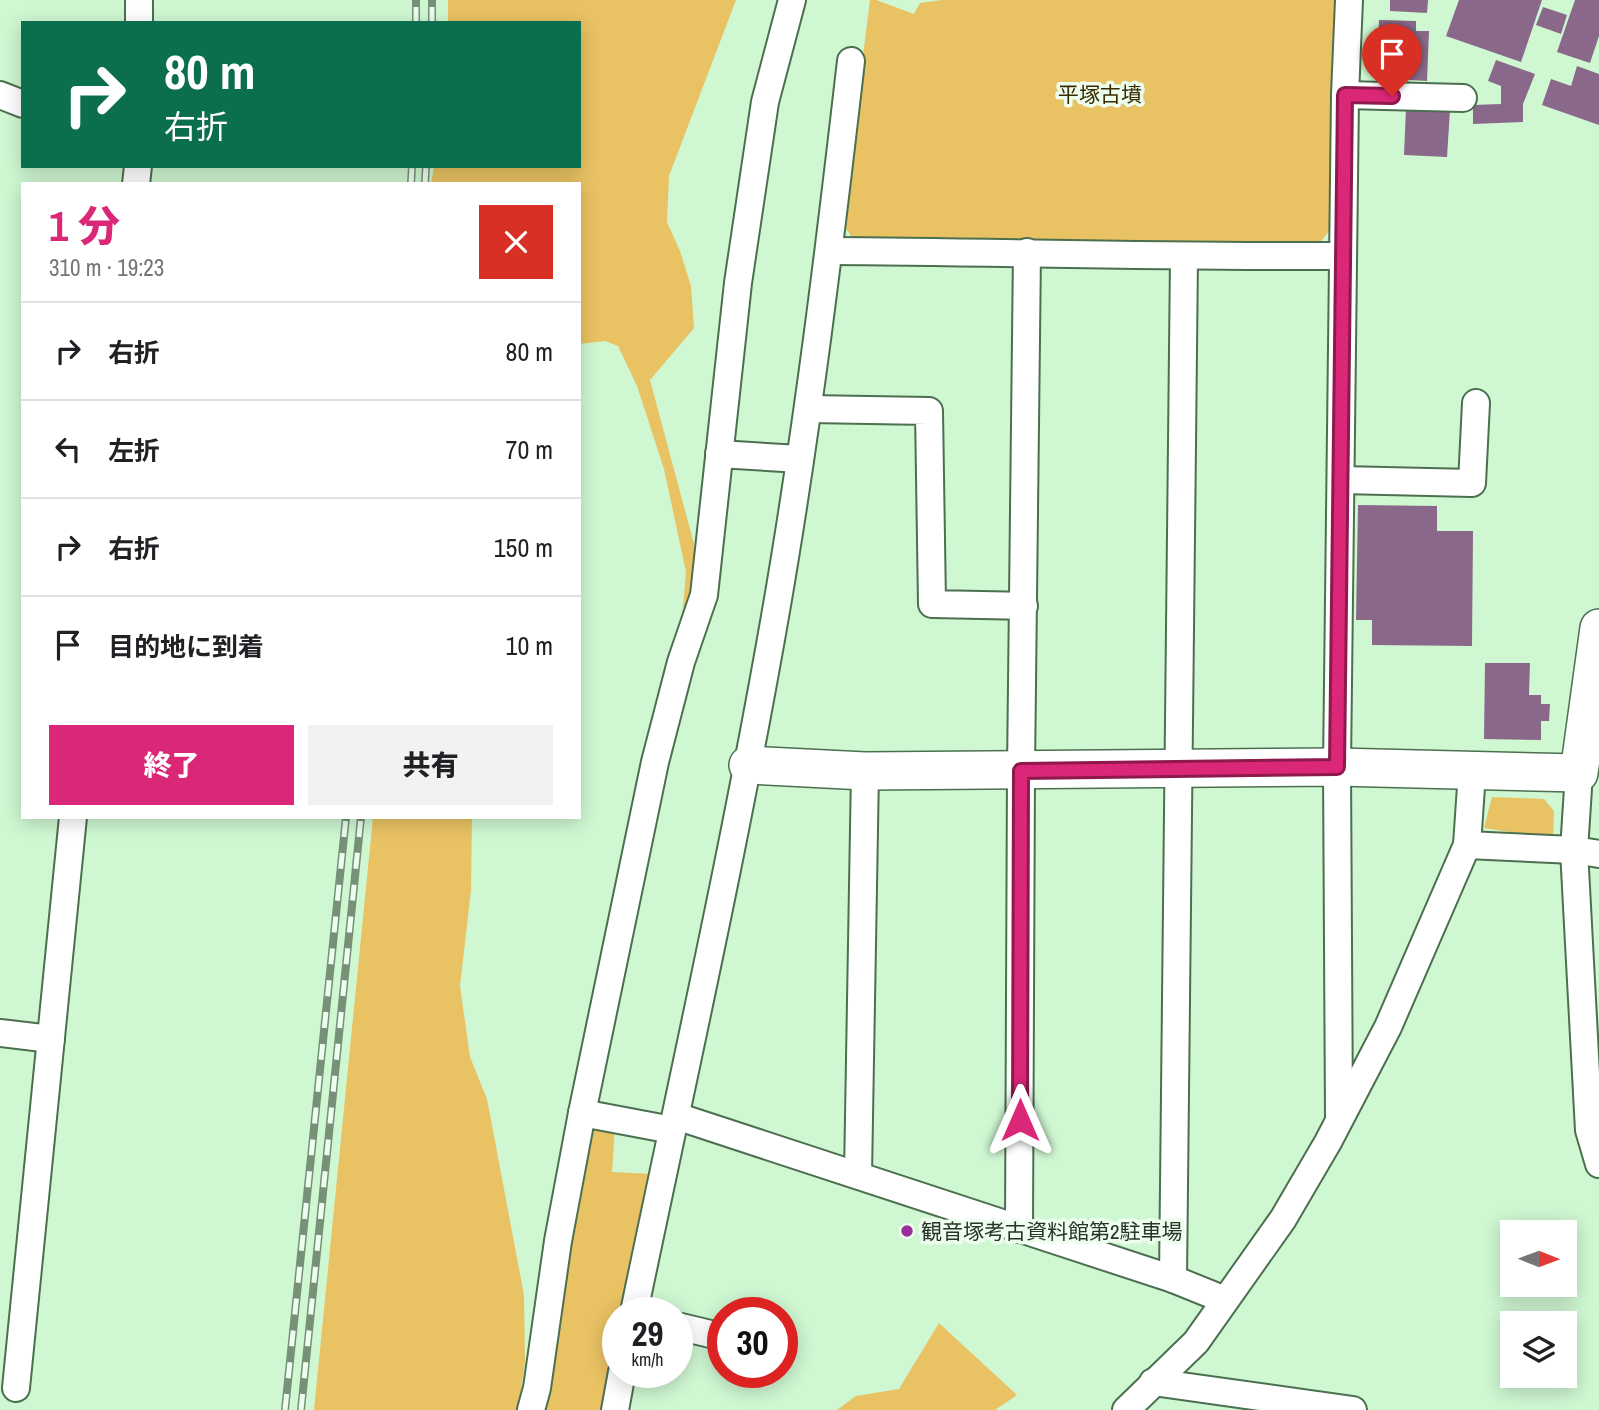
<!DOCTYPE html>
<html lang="ja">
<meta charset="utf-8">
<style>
body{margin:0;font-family:"Archivo Narrow","Noto Sans JP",sans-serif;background:#f2f2f2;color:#202124;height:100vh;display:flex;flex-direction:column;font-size:26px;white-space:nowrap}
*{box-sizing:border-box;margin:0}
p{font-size:23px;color:#757577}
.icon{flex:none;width:38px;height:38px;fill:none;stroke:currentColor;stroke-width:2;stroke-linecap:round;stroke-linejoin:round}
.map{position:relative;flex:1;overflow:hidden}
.drawer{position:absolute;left:21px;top:182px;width:560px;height:637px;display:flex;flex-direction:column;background:#fff;border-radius:0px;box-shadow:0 4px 18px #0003}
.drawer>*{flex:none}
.guide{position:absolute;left:21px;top:21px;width:560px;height:147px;border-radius:0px;box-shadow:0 4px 18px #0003;background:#0b6e4f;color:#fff;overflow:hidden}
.needle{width:46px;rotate:91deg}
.fabs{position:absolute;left:1500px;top:1220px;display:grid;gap:14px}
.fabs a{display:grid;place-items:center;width:77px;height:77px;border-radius:0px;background:#fff;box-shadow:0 4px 18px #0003;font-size:35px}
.speed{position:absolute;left:602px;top:1297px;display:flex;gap:14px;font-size:35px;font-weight:700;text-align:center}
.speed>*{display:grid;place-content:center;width:91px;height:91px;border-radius:50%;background:#fff;box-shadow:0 4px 18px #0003;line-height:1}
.speed small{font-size:18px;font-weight:400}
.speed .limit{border:10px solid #d22;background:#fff;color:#111}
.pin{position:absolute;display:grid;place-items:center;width:60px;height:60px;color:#fff;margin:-72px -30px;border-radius:50% 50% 50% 0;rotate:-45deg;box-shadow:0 0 7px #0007}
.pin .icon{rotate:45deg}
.me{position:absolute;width:77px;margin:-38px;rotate:0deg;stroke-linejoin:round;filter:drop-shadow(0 0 5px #0008)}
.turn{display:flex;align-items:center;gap:24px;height:147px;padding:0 28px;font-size:32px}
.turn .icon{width:91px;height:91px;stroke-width:2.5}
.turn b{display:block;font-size:49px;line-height:60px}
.round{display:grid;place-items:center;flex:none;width:74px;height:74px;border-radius:0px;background:#f2f2f2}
.overview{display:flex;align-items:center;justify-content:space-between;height:119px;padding:0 28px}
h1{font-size:42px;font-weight:800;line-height:52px;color:#db2777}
.cta{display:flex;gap:14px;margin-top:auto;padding:14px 28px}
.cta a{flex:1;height:80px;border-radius:0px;background:#db2777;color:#fff;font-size:28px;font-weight:800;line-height:80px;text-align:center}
.cta a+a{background:#f2f2f2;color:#202124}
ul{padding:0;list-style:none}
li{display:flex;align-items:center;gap:21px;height:98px;padding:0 28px;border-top:2px solid #e0e0e0}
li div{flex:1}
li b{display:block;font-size:26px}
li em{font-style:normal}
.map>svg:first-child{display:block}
.green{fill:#e9c263}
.building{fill:#8a6889}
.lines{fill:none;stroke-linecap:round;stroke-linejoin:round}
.street-casing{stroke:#4c6f50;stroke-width:30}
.secondary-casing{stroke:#4c6f50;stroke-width:40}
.street{stroke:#fff;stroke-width:26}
.secondary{stroke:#fff;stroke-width:37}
.rail-casing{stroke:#769178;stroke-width:8}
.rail{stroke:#edfdee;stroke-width:5;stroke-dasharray:16;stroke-linecap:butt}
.route-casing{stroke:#8e194d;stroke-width:18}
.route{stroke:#db2777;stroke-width:12}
.poi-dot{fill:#973298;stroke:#edfdee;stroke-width:2.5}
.labels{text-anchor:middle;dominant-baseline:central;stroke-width:7;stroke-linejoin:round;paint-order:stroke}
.park-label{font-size:21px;fill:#3a2b00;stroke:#edfdee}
.poi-label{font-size:21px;fill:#263527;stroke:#edfdee;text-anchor:start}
</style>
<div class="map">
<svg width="1599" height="1410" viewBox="0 0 1599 1410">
<rect width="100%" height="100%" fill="#cff7d2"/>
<!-- green -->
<g class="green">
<polygon points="448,0 736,0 669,176 667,222 680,251 691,286 694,328 650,380 694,544 698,577 682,619 686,572 664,469 637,386 618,346 605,341 579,344 579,184 431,184 434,166 579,166 579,23 448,23"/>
<polygon points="870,0 876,0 914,14 920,3 942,0 1338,0 1335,223 1316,248 854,240 842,223"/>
<polygon points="1492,797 1544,799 1554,811 1553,839 1484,828"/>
<polygon points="373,817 472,817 471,890 460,986 470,1057 487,1099 524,1295 525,1362 518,1410 314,1410"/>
<polygon points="597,1124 615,1126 612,1172 651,1174 622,1312 618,1312 618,1336 603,1410 537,1410 585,1133"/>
<polygon points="939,1323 1017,1395 995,1410 837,1410 856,1396 899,1389"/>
</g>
<!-- building -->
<g class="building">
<polygon points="1390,0 1428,0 1427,13 1390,11"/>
<polygon points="1459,0 1542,0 1521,62 1446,36"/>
<polygon points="1575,0 1599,0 1599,36 1590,63 1557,52"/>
<polygon points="1543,7 1567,15 1561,34 1536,25"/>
<polygon points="1379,20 1416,21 1416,31 1429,31 1427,81 1377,78"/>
<polygon points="1496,60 1535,74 1523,104 1523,122 1473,124 1473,105 1501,104 1501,86 1488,81"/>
<polygon points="1577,66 1599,74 1599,125 1542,105 1551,79 1571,86"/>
<polygon points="1406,108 1450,110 1447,157 1404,155"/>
<polygon points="1358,505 1437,506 1437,531 1473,531 1472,646 1372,645 1372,620 1356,620"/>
<polygon points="1485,663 1530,663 1529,695 1541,695 1541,704 1550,704 1549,721 1541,721 1541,740 1484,739"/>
</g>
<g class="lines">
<defs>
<g id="street">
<polyline points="139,0 139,23"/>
<polyline points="0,95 23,104"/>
<polyline points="1345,95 1463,98"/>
<polyline points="136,184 138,166"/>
<path d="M829,251C1000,252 1172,257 1343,256"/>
<polyline points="808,409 929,411 932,604 1024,606"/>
<polyline points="719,454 800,459"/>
<polyline points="1341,480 1472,483 1476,403"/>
<polyline points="1579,773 1574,850 1589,1130 1599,1164"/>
<polyline points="1467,845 1574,850 1599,854"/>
<polyline points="0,1033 51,1039"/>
<polyline points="582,1113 672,1130"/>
<polyline points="676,1116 1173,1279 1225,1300"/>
<polyline points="1339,1118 1337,767 1345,95 1349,0"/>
<polyline points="858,1175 865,771"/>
<polyline points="1019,1227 1021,771 1027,252"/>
<polyline points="1173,1279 1184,257"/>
<path d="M634,1312C683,1077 736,842 777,605C808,425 830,243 851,61"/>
<polyline points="677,1326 723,1337"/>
<polyline points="1153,1382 1353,1410"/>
<polyline points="16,1388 73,817"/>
<polyline points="531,1410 537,1388 558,1241 582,1113 655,762 681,662 704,595 738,283 765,102 792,0"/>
<polyline points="615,1410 622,1372"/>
<polyline points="1126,1410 1196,1342 1283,1219 1328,1142 1388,1027 1467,845 1472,772"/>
</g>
<polyline id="secondary" points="748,765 865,771 1337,767 1579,773 1599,628"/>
</defs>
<!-- street casing -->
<use href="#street" class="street-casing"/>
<!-- secondary casing -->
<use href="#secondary" class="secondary-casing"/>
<!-- street -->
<use href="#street" class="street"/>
<!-- secondary -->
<use href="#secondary" class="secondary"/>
<defs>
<g id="rail">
<polyline points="416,23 416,0"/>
<polyline points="432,23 432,0"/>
<polyline points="411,184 412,166"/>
<polyline points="425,184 426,166"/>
<polyline points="285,1410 346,817"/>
<polyline points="301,1410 361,817"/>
</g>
</defs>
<!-- rail casing -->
<use href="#rail" class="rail-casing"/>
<!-- rail -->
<use href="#rail" class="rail"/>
</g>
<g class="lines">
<defs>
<polyline id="route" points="1020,1120 1021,771 1337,767 1345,95 1392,96"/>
</defs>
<!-- route casing -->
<use href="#route" class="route-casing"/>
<!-- route -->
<use href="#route" class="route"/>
</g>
<!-- markers -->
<circle class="poi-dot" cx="907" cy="1231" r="7"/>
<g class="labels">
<!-- park labels -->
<g class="park-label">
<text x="1100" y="94">平塚古墳</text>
</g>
<!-- poi labels -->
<g class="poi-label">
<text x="921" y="1231">観音塚考古資料館第2駐車場</text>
</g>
</g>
</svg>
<div class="fabs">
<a><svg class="needle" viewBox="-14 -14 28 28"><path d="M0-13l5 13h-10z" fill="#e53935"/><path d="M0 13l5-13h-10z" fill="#757577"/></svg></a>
<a><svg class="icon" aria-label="layers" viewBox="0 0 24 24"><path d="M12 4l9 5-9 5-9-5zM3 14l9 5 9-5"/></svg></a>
</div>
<div class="speed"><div>29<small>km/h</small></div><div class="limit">30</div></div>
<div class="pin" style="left:1392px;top:96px;background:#d93025"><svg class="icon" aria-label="arrive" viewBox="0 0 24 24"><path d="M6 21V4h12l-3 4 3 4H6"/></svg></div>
<svg class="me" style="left:1020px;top:1120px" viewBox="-20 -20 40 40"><path d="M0-17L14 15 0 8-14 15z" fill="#db2777" stroke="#fff" stroke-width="4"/></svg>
<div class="guide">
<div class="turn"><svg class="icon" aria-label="right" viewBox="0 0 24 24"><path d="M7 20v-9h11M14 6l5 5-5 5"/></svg><div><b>80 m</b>右折</div></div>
</div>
<section class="drawer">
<div class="overview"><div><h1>1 分</h1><p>310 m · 19:23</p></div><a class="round" style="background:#d93025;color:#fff"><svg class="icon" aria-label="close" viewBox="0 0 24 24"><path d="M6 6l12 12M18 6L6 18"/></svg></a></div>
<ul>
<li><svg class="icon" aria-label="right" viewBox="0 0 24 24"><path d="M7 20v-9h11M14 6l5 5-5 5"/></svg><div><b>右折</b></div><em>80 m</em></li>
<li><svg class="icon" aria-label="left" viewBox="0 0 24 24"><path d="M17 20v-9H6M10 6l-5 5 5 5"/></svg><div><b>左折</b></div><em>70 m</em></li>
<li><svg class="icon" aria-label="right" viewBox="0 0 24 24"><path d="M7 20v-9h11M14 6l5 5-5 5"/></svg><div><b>右折</b></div><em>150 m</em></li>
<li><svg class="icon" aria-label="arrive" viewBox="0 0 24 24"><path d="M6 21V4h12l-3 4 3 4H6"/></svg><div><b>目的地に到着</b></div><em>10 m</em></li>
</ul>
<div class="cta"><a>終了</a><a>共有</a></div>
</section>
</div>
